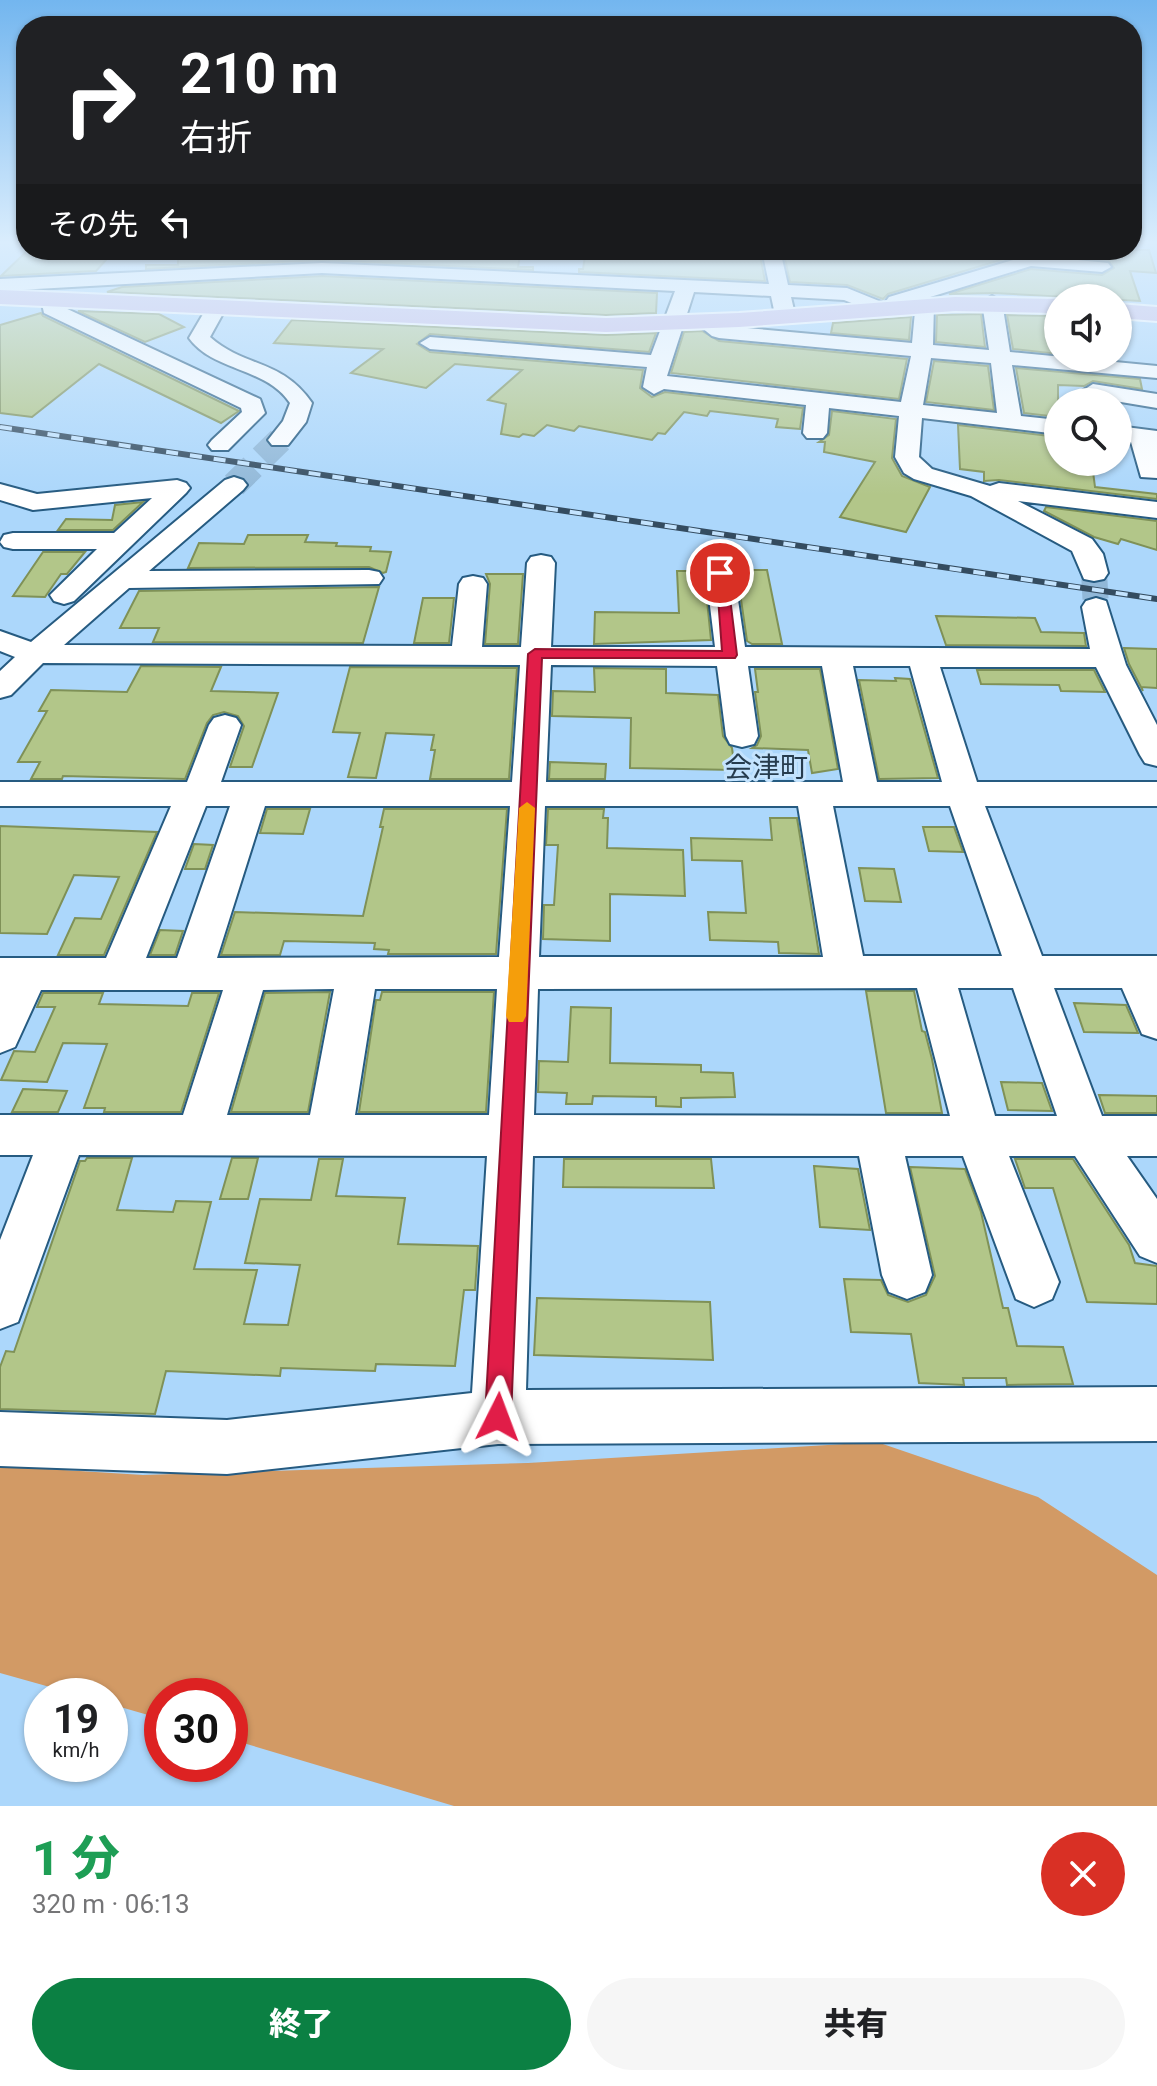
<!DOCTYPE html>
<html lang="ja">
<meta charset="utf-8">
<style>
body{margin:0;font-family:Roboto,"Noto Sans JP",sans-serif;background:#f6f6f6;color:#202124;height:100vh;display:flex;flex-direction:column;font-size:30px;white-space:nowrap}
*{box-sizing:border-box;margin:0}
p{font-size:26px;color:#757577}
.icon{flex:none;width:44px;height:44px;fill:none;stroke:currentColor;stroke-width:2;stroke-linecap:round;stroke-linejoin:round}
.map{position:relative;height:1806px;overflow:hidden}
.sheet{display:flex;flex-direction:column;background:#fff;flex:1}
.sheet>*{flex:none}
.hud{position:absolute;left:16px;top:16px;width:1126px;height:244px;border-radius:32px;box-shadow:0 2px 6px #0004;background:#202124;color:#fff;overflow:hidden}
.buttons{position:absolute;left:1044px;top:284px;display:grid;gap:16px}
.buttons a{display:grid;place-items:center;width:88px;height:88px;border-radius:50%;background:#fff;box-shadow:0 2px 6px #0004;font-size:40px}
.speed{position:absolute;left:24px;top:1678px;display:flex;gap:16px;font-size:40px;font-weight:700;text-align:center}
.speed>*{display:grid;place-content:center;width:104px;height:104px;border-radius:50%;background:#fff;box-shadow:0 2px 6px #0004;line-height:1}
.speed small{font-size:20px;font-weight:400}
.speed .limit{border:12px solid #d22;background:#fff;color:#111}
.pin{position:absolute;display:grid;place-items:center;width:68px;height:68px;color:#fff;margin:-34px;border:4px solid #fff;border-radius:50%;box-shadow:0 2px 8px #0007}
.me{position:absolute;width:88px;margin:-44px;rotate:3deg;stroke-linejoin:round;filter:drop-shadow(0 0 6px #0008)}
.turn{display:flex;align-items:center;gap:28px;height:168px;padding:0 32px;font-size:36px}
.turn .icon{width:104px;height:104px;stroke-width:2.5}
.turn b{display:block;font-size:56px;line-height:68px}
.then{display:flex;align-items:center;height:76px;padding:0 32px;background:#0003;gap:16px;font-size:30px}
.round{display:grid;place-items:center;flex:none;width:84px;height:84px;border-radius:42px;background:#f6f6f6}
.overview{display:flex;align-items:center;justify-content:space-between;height:136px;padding:0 32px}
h1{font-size:48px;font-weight:800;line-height:60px;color:#1e9e55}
.primary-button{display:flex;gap:16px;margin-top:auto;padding:16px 32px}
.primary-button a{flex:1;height:92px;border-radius:48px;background:#0b8043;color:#fff;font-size:32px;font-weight:800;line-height:92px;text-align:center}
.primary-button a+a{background:#f6f6f6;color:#202124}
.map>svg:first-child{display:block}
.green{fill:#d29a65}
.building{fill:#b2c689;stroke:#7f9157;stroke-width:2}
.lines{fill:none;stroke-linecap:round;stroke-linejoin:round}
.minor-tunnel{stroke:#91b8d8;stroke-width:26;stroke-dasharray:26 13;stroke-linecap:butt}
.minor-casing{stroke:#265b81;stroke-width:4}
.major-casing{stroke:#fff;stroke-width:4}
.minor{fill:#fff;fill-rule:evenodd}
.major{fill:#cebce6;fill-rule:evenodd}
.rail-casing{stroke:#344c60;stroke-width:6}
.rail{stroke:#c3e3fe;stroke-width:4;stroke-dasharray:12;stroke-linecap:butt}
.route{fill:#e11d48;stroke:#92132f;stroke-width:2}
.slow{fill:#f59e0b}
.labels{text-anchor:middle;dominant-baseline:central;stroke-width:6;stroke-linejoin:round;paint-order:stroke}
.quarter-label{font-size:28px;fill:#263c4e;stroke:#c3e3fe}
</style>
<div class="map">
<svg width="1157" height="1806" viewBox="0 0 1157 1806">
<rect width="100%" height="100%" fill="#acd7fb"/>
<!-- green -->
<polygon class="green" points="877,1442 1038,1497 1157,1575 1157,1806 454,1806 230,1739 230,1696 162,1696 162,1719 110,1704 110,1696 82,1696 0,1673 0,1466 143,1475 528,1463"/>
<!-- building -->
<g class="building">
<polygon points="28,250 115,250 96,271 1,276"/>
<polygon points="178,250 521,250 518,267 533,267 533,270 322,260 146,269 146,265 178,265"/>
<polygon points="586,250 709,253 708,250 759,250 765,281 579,272 579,269 583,269"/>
<polygon points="783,250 938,250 937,253 1004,259 888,294 883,299 847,285 790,282"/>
<polygon points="1077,250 1149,250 1156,273 1130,271 1140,301 994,293 949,294 1031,269 1102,275 1114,268 1108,260 1068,256"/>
<polygon points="322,276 657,293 656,313 606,315 107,292 122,287"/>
<polygon points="78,311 159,314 184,327 145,342"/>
<polygon points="41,313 43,316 239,411 221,423 99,364 32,417 0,413 0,325"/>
<polygon points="981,314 985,347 936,342 937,315"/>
<polygon points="1007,315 1058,316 1058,354 1013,349"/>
<polygon points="911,317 909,340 831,333 833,323"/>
<polygon points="292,320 606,335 656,333 649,352 430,334 417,344 430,352 643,370 640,388 652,397 665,392 803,408 800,429 776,427 778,419 710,411 707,416 684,412 665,434 658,433 652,440 579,426 574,431 547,425 534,436 523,434 519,437 501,434 506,404 488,400 522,370 455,364 426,388 351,373 383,349 274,343"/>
<polygon points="702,331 719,341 907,359 899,399 671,373 684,332"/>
<polygon points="934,361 988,366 994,410 926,402"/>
<polygon points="1016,368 1140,379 1142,389 1093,381 1084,386 1058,385 1058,417 1024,413"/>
<polygon points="832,411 896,419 892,458 902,476 930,487 906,532 840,517 875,462 824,452 825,442 819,442 829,435"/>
<polygon points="958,425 1058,437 1058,462 1092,464 1095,487 1157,494 1157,499 999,480 984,481 984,472 960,469"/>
<polygon points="143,502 113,530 58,530 66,519 112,520 115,505"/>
<polygon points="1046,507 1157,521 1157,550 1121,539 1118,544 1094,537 1044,511"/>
<polygon points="248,535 308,535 305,542 337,543 336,546 371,547 370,551 391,552 386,572 383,573 369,567 188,568 199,543 244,544"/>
<polygon points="43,552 85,552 67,574 61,574 45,597 13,596"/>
<polygon points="739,570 767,570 782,644 752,644 747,641 737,572"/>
<polygon points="677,571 704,571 711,640 594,644 595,612 679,613"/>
<polygon points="486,574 523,574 518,644 485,644 490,584"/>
<polygon points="379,587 363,643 153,642 159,628 120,628 139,591"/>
<polygon points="423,598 454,598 449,643 414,643"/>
<polygon points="936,616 1035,618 1041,632 1084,633 1086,646 946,645"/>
<polygon points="1124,648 1157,649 1157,688 1141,687 1143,691 1129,664"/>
<polygon points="141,666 221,667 211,691 278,693 252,767 230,767 244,726 238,716 224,712 213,715 207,723 185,779 63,776 62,779 31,779 40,762 18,762 47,711 39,711 51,690 127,692"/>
<polygon points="350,667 517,668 509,779 430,779 435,750 431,750 434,735 386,733 376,778 348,777 360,733 333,732"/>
<polygon points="594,668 666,669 666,693 718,695 723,736 732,748 735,770 630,768 631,718 552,716 553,691 595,692"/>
<polygon points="755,669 820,669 838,769 812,773 808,750 752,748 757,745 761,736 755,692 758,692"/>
<polygon points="977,670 1094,670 1105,692 1061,691 1059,685 981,684"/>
<polygon points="895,678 910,679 938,778 879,779 859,680 896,681"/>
<polygon points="550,762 606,764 605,779 549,779"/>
<polygon points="267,809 310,809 303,834 260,833"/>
<polygon points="384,809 507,809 496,954 388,954 389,950 374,949 375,943 284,941 280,955 221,955 235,912 363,916 383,827 380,827"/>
<polygon points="548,809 604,809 603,818 608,818 607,848 683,850 685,896 610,894 610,941 543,939 544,905 554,905 558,845 546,845"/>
<polygon points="770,818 797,818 819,954 779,953 778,942 710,940 708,912 746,913 742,861 692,860 691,838 772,840"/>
<polygon points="0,826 157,832 104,955 58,955 75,918 101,919 119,877 74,875 47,934 0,933"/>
<polygon points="923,827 954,827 963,852 929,851"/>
<polygon points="194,844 213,845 205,869 185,869"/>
<polygon points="859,868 894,869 901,902 865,901"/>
<polygon points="160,930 183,931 175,955 150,955"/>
<polygon points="866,991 914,991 922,1031 925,1032 932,1059 942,1113 886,1113"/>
<polygon points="330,992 308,1112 231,1112 265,993"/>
<polygon points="382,992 494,992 486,1112 359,1112 376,1000 380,1000"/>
<polygon points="43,993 103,993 99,1004 188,1006 192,993 219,993 181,1112 104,1112 105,1108 84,1108 107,1044 63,1043 47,1082 1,1080 14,1051 35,1052 55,1007 37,1007"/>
<polygon points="1074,1003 1126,1005 1138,1033 1084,1032"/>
<polygon points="571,1007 611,1008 610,1063 701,1065 701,1072 733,1073 735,1097 681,1098 681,1107 656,1106 656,1097 593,1096 592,1104 566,1104 567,1093 538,1092 539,1061 568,1062"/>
<polygon points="1001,1082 1042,1083 1052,1111 1008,1110"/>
<polygon points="23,1089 67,1091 58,1112 12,1112"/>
<polygon points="1099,1095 1157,1096 1157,1113 1105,1113"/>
<polygon points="87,1158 132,1158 117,1210 173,1212 176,1201 211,1202 194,1269 257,1270 244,1324 288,1325 300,1265 245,1263 260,1199 311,1200 319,1159 343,1159 336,1196 405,1198 398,1244 478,1246 475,1290 464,1290 455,1366 376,1364 375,1371 281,1368 280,1376 166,1371 155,1414 0,1409 0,1367 6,1351 14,1352 80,1161 85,1161"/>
<polygon points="232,1158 258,1158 248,1199 220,1199"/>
<polygon points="564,1159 711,1159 714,1188 563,1187"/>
<polygon points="1015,1159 1073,1159 1129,1245 1135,1263 1157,1266 1157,1304 1087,1302 1053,1188 1025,1188"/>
<polygon points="814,1166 858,1169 870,1230 820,1227"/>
<polygon points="910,1167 965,1169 981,1212 1003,1308 1008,1308 1017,1346 1063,1347 1073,1384 1007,1385 1006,1378 963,1378 964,1385 919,1383 911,1334 851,1332 844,1279 881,1280 888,1295 908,1302 926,1295 935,1276"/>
<polygon points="537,1298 710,1302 713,1360 534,1355"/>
</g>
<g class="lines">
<!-- minor-tunnel -->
<g class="minor-tunnel">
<polyline points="234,485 280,440"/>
<polyline points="1094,573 1096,607"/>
</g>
<defs>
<g id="minor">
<path d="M762,250H780L788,285L847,288L884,303L887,307L877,313L844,300L791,297L794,310L784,316L774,310L771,296L694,292L667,376L901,402L911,356L719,338L712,336L696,323L706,317L724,326L912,343L916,301L896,307L889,305L886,301L889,297L1046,250H1074L1057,258L1108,263L1111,267L1102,272L1031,266L927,298L934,303L933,345L989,350L982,302L992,296L1002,302L1010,352L1157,366V378L1012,365L1021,416L1058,420V434L922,418L919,457L932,469L990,486L999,483L1157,502V518L1018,501L1092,539L1103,554L1108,573L1104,579L1094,581L1084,579L1072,551L971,496L914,479L904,473L895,457L899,416L829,408L827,433L823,438H807L803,433L806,405L664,389L654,394L643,387L647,367L430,349L420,343L430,337L651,355L675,291L322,273L0,291V279L322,263L769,284ZM931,358L991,363L997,413L923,405Z"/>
<polygon points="51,293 58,295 61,306 260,399 265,413 228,450 212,450 208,445 212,440 242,412 241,408 44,313 41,299"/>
<path d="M216,302L226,308L210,337C245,368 282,359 312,403L306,422L288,445H272L268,440L283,421L290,403C266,367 214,372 189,338L209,304Z"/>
<polygon points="1093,384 1157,394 1157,408 1085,396 1082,391"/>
<polygon points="1118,426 1157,431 1157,478 1141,477 1131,442 1118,440"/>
<path d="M234,477L243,480L247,485L243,490L149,571L369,570L379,572L383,578L379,584L129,588L64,645L452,646L459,584L463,578L473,576L483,578L487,584L482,647H521L527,563L531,557L541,555L551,557L555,563L551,647H715L706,573L710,567L720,565L730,567L734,573L745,647L1090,649L1082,607L1086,601L1096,598L1106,601L1126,665L1157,725V766L1145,763L1140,755L1096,667H940L977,782H1157V806H985L1042,956H1157V1039L1142,1034L1122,988H1054L1102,1116H1157V1156H1127L1157,1199V1263L1140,1256L1075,1156H1009L1059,1282L1052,1299L1034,1307L1016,1299L963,1156H905L932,1275L925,1292L907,1299L889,1292L882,1275L859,1156H533L526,1390L1157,1387V1441L498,1444L227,1474L0,1466V1412L227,1420L472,1393L487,1156L79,1155L18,1322L0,1329V1240L33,1155H0V1115H183L223,990H41L15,1047L0,1053V958H106L171,806H0V782H187L209,725L214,718L225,715L236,718L241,725L221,782H512L520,665L43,663L11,695L0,698V671L15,657L0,651V631L31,642L225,480ZM551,665L717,666L726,736L730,744L742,747L754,744L758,736L748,666H822L843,782H546ZM853,666H910L942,782H877ZM206,806H230L177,958H146ZM265,806H510L499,957L217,958ZM545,806H798L823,957H539ZM833,806H950L1002,956H863ZM917,988L950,1116L534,1115L538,989ZM958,988H1013L1057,1116H995ZM334,989L310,1115H227L263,990ZM375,989H497L489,1115H355Z"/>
<polygon points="177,480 186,483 190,488 186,493 74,601 64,604 54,601 50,595 97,549 13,549 4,547 0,542 4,535 13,533 114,533 152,498 33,510 0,500 0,484 37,494"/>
</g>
<g id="major">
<polygon points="0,290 606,318 739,313 955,297 1058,299 1058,313 955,311 739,327 606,332 0,304"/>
<polygon points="1118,304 1157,307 1157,321 1118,318"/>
</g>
</defs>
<!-- minor casing -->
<use href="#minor" class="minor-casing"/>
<!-- major casing -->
<use href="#major" class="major-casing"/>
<!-- minor -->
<use href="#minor" class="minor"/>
<!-- major -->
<use href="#major" class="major"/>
<defs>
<polyline id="rail" points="0,427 1157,599"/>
</defs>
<!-- rail casing -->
<use href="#rail" class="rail-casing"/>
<!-- rail -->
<use href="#rail" class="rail"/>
</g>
<!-- sky -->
<linearGradient id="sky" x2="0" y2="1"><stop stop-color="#73b6ef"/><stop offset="0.49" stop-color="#daedfd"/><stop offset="1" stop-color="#daedfd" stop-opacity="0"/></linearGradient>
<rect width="1157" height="495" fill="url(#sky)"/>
<!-- route -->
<polygon class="route" points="716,570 727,573 737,655 735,658 542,658 511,1417 507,1426 498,1430 489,1426 485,1417 528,654 535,649 722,651"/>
<!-- slow -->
<polygon class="slow" points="527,802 535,808 526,1016 523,1022 509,1022 506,1016 519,808"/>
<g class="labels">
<!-- quarter labels -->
<g class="quarter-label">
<text x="766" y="767">会津町</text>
</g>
</g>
</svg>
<div class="buttons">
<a><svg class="icon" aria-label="sound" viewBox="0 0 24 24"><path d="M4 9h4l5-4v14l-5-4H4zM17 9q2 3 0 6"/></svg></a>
<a><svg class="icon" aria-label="search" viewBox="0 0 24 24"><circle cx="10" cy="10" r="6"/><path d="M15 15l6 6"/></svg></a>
</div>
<div class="speed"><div>19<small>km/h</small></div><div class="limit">30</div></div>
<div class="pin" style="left:720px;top:573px;background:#d93025"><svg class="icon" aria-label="arrive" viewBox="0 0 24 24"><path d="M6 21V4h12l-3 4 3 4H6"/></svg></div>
<svg class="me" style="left:498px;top:1417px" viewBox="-20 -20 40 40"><path d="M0-17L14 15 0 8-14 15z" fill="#e11d48" stroke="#fff" stroke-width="4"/></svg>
<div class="hud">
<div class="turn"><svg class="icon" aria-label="right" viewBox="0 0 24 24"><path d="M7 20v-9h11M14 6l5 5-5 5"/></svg><div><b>210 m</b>右折</div></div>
<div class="then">その先<svg class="icon" aria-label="left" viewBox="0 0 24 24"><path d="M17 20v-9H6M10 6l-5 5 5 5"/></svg></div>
</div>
</div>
<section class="sheet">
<div class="overview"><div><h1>1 分</h1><p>320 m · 06:13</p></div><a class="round" style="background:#d93025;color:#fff"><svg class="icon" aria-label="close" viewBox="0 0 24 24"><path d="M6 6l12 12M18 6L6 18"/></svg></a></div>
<div class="primary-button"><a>終了</a><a>共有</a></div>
</section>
